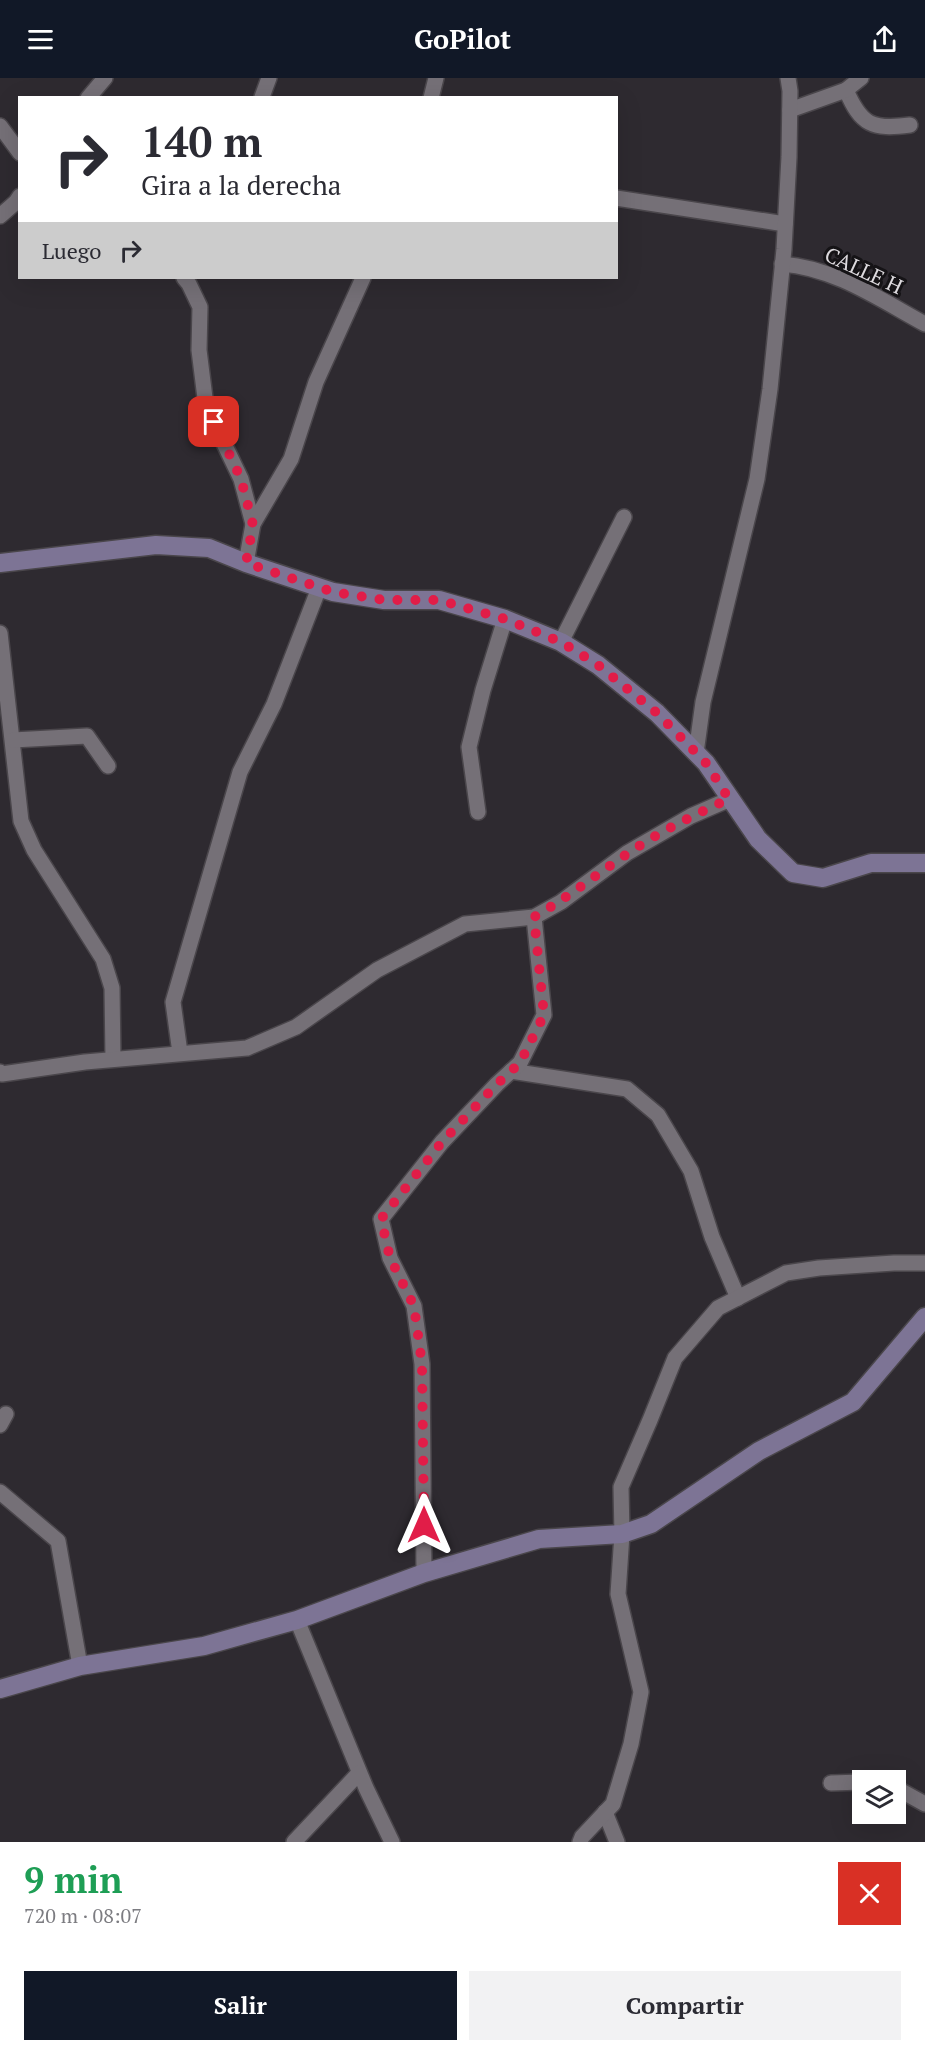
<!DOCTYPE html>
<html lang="es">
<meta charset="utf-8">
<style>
body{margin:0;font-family:"PT Serif",serif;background:#f2f2f3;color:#2b2b33;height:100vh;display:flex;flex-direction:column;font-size:22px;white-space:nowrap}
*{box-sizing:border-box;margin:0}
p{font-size:20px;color:#7c7c81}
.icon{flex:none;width:33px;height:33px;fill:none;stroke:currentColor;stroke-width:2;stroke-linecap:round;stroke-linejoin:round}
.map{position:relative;height:1764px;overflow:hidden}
.sheet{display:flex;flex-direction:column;background:#fff;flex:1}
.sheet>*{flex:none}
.hud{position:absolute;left:18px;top:18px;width:600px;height:183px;border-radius:0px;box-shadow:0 6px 24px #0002;background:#fff;color:#2b2b33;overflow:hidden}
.buttons{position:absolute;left:852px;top:1692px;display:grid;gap:12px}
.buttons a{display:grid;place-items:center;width:54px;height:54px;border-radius:0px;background:#fff;box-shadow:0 6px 24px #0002;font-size:30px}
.pin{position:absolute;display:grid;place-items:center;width:51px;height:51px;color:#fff;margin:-26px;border-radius:12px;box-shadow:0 3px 9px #0006}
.me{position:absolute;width:66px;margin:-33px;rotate:0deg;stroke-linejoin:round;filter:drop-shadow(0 0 4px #0008)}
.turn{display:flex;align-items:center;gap:21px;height:126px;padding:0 24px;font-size:27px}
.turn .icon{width:78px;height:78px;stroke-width:2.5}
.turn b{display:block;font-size:42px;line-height:51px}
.then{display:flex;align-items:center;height:57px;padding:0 24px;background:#0003;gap:12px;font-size:22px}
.round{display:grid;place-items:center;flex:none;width:63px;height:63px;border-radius:0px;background:#f2f2f3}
.overview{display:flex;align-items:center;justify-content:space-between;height:102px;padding:0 24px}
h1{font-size:36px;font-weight:700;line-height:45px;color:#1e9e55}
.action{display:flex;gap:12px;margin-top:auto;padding:12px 24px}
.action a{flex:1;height:69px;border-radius:0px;background:#111827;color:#fff;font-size:24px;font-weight:700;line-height:69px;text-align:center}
.action a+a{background:#f2f2f3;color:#2b2b33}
header{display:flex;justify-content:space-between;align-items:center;height:78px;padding:0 24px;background:#111827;color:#fff;font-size:27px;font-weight:700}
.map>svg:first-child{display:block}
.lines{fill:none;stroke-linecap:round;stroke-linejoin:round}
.street-casing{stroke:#4a464b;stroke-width:18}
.secondary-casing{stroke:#4a464b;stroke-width:21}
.street{stroke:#757077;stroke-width:15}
.secondary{stroke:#7d7495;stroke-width:18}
.route{stroke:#e11d48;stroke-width:10;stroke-dasharray:0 18}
.labels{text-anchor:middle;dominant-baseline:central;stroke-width:6;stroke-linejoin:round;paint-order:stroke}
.street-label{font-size:21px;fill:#dddade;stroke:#151316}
</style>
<header><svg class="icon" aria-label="menu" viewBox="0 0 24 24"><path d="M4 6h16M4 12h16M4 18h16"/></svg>GoPilot<svg class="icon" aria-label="share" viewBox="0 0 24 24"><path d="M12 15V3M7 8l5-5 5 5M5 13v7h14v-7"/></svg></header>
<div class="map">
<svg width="925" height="1764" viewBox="0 0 925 1764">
<rect width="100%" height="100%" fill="#2e2a30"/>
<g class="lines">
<defs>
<g id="street">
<path d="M846,12C861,47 872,52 910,47"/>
<polyline points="262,19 269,0"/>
<polyline points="88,20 105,0"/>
<polyline points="431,20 436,0"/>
<polyline points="790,32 846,12 861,0"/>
<polyline points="0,48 20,75"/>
<polyline points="616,120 785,146"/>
<polyline points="0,138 16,124 20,118"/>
<path d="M782,186C835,190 879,221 925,246"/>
<polyline points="184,200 189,206 200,229 199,272 206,328 241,401 253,446"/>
<polyline points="246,485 253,446 291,381 316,304 363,200"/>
<polyline points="0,555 21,743 34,772 103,881 112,910 113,981"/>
<polyline points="561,564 624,439"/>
<polyline points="13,662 87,658 108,688"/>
<polyline points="696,675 703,624 757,401 770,311 784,171 789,79 790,13 788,0"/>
<polyline points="478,734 469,669 483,612 505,541"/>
<polyline points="180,975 173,924 240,694 274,626 319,510"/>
<polyline points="511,993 627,1011 658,1037 691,1093 712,1159 738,1220"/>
<polyline points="0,994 2,996 85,984 247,970 296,949 377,892 465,846 534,839 561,824 627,775 691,738 730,721"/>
<polyline points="0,1347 6,1336"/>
<polyline points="0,1414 58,1463 80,1588"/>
<polyline points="424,1495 422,1286 414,1228 390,1180 381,1141 442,1064 497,1006 520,985 544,937 534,839"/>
<polyline points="297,1542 366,1710 392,1764"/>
<polyline points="831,1705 862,1704"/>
<polyline points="896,1710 925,1726"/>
<polyline points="605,1734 617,1764"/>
<polyline points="294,1764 359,1695"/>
<polyline points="580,1764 582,1759 613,1726 631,1666 641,1614 618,1516 622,1456 621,1409 650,1342 675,1280 718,1230 786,1195 819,1190 894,1185 925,1185"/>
</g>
<g id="secondary">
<polyline points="0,485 156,467 209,470 246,485 333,514 384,522 439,522 505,541 561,564 598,587 657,635 706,685 758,761 793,795 823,800 871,785 925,785"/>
<polyline points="0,1611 80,1588 204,1568 297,1542 424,1495 539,1461 622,1456 651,1446 759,1373 853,1324 925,1239"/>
</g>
</defs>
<!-- street casing -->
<use href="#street" class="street-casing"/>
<!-- secondary casing -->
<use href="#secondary" class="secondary-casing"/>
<!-- street -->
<use href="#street" class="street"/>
<!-- secondary -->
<use href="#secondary" class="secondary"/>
</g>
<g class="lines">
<!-- route -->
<path class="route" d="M214,344L241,401L253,447L246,485L333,514L384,522H439L505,541L561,564L598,587L657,635L706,685L729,721C694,737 659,754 627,776C596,797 567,820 534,839L544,937L520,985L497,1006L442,1064L381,1141L390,1180L414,1228L422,1286L424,1447"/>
</g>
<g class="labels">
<!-- street labels -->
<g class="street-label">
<text transform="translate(864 192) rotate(25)">CALLE H</text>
</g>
</g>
</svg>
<div class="buttons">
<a><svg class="icon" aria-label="layers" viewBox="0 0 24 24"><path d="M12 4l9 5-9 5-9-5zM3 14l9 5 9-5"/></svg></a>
</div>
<div class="pin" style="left:214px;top:344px;background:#d93025"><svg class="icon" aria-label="arrive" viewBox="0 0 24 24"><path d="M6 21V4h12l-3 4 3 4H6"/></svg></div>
<svg class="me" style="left:424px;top:1447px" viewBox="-20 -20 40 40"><path d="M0-17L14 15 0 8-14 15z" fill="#e11d48" stroke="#fff" stroke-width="4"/></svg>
<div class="hud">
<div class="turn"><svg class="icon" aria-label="right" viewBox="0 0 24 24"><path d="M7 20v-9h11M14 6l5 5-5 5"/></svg><div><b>140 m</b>Gira a la derecha</div></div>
<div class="then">Luego<svg class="icon" aria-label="right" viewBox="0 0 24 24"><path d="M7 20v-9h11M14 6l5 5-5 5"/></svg></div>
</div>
</div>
<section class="sheet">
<div class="overview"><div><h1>9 min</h1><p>720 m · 08:07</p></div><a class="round" style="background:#d93025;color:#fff"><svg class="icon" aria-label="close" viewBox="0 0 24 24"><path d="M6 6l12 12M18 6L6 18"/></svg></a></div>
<div class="action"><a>Salir</a><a>Compartir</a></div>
</section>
